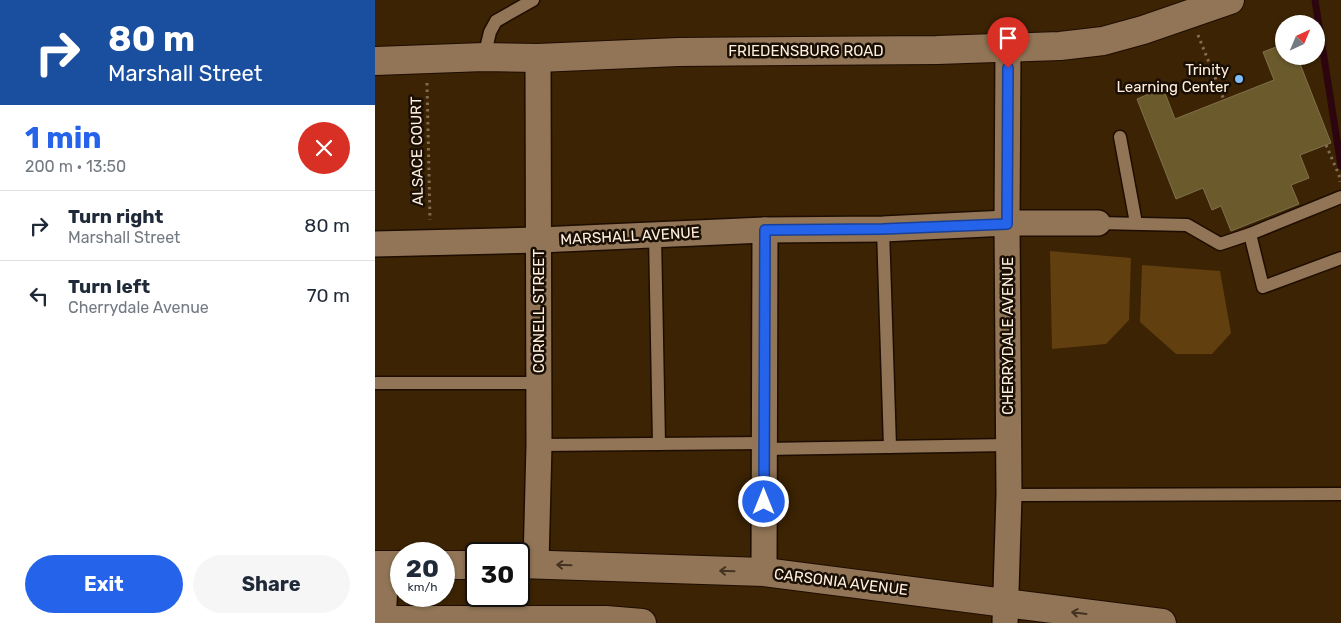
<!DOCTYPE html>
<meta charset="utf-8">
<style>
body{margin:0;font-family:Rubik,sans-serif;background:#f6f6f7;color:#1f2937;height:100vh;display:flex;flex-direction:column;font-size:19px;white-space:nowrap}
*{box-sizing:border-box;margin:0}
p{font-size:16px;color:#747a83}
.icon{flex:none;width:28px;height:28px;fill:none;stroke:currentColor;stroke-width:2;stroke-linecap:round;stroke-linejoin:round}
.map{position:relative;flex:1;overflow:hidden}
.details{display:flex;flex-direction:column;background:#fff;width:375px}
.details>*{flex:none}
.hud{background:#1a4fa0;color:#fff;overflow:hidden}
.needle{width:32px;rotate:44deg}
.controls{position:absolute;left:900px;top:15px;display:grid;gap:10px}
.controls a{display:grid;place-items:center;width:50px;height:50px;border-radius:50%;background:#fff;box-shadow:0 1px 4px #0004;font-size:25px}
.speed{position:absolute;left:15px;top:542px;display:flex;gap:10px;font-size:25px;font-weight:700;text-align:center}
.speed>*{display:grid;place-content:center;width:65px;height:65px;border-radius:50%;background:#fff;box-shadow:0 1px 4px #0004;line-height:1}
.speed small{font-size:12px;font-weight:400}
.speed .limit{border:2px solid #111;border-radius:8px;background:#fff;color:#111}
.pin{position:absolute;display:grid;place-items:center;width:42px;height:42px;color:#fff;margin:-51px -21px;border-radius:50% 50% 50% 0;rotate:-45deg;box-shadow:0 0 5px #0007}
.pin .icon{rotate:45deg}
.me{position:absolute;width:55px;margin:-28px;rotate:0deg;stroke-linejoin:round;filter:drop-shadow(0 0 4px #0008)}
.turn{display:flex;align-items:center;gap:18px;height:105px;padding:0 25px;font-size:22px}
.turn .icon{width:65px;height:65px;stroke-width:2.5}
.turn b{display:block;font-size:35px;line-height:42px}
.round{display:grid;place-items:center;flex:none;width:52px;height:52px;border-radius:26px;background:#f6f6f7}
.overview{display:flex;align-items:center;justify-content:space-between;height:85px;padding:0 25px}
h1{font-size:30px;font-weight:700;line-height:38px;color:#2563eb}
.button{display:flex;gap:10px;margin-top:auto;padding:10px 25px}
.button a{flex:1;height:58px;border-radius:30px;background:#2563eb;color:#fff;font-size:20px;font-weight:700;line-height:58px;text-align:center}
.button a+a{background:#f6f6f7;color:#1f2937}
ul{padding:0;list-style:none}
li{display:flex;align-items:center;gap:15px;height:70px;padding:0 25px;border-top:1px solid #e0e1e3}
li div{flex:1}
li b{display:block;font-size:19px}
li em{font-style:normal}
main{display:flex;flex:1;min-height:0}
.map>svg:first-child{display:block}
.green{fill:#623f0f}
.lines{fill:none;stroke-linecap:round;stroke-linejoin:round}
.stream{stroke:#2d050f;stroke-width:7}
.building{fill:#6a5a2c;stroke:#80714b}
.service-casing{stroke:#1e0d00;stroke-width:15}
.minor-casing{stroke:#1e0d00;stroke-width:28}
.tertiary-casing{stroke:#1e0d00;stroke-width:30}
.secondary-casing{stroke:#1e0d00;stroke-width:30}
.path{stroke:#826c52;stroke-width:3;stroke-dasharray:2.5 4;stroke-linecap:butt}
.service{stroke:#917556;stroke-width:12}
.minor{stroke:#917556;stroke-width:25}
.tertiary{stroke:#917556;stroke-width:28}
.secondary{stroke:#917556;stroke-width:28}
.oneway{stroke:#443321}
.route-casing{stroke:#184099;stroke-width:12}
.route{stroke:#2563eb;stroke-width:9}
.poi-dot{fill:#80bdfa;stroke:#1a0f04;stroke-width:2}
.labels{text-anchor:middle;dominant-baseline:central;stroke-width:5;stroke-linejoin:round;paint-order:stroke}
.street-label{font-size:15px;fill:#ffefde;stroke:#1a0f04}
.poi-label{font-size:15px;fill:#ffefde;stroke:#1a0f04;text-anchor:end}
</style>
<main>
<section class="details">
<div class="hud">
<div class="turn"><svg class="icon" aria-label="right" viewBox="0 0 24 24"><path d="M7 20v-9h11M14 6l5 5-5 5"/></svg><div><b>80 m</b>Marshall Street</div></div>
</div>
<div class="overview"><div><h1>1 min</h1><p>200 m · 13:50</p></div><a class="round" style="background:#d93025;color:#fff"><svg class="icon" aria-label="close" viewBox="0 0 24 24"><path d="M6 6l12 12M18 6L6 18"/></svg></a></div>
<ul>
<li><svg class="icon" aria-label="right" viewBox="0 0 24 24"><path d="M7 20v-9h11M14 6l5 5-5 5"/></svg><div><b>Turn right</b><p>Marshall Street</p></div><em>80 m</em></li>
<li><svg class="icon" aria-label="left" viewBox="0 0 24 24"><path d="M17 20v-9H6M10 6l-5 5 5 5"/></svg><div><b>Turn left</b><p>Cherrydale Avenue</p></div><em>70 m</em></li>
</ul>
<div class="button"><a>Exit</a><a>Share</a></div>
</section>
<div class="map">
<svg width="966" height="623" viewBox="0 0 966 623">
<rect width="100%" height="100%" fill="#3b2304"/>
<!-- green -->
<g class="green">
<polygon points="675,251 756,258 754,320 731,344 677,349"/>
<polygon points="767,265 845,271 856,333 837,354 801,354 765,322"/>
</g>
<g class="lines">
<!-- stream -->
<polyline class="stream" points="940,0 966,166"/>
</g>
<!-- building -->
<polygon class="building" points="909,44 909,56 922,56 956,143 925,155 934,178 916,185 924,204 856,231 846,206 837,210 828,188 801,199 762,99 788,88 800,119 899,80 888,52"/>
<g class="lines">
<defs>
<g id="service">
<polyline points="109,57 115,32 121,21 158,0"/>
<polyline points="745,137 761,223"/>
<polyline points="723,223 812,225 845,244 875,234 966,197"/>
<polyline points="508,229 515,447"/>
<polyline points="875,234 888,287 966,258"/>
<polyline points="280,235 284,444"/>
<polyline points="0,383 164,383"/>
<polyline points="164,445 390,443"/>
<polyline points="389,449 634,445"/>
<polyline points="634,495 966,494"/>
</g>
<g id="minor">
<polyline points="0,244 164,240 390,230 508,229 632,223 723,223"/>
<polyline points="161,564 164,445 163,58"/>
<polyline points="389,572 390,230"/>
<polyline points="8,623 11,565"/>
<polyline points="630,623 634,495 632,223 633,49"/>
</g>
<g id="tertiary">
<polyline points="144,564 389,572 787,623"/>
<polyline points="0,565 26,565"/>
<polyline points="69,565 101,565"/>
<polyline points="0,620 231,620 267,623"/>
</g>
<polyline id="secondary" points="0,61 109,57 163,58 303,52 562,50 685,46 728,41 768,30 855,0"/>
</defs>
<!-- service casing -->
<use href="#service" class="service-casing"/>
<!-- minor casing -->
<use href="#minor" class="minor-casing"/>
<!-- tertiary casing -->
<use href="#tertiary" class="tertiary-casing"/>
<!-- secondary casing -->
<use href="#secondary" class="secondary-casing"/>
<!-- path -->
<g class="path">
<polyline points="823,35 849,100"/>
<polyline points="52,83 55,220"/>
<polyline points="951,145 964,175 965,182"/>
</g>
<!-- service -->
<use href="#service" class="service"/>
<!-- minor -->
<use href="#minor" class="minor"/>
<!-- tertiary -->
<use href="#tertiary" class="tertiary"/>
<!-- secondary -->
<use href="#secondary" class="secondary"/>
</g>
<!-- one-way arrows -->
<defs><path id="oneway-shaft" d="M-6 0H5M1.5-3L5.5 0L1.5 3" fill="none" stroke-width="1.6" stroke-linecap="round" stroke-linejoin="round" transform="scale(1.25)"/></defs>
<g class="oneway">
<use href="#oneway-shaft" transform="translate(189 565) rotate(-178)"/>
<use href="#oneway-shaft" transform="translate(352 571) rotate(-178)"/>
<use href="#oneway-shaft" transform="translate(704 613) rotate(-173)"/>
</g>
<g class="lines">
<defs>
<polyline id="route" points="389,502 390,230 508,229 632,224 633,68"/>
</defs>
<!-- route casing -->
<use href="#route" class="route-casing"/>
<!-- route -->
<use href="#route" class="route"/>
</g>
<!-- markers -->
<circle class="poi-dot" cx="864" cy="79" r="5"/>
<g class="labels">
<!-- street labels -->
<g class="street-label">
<text x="431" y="51">FRIEDENSBURG ROAD</text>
<text transform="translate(42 151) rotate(-91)">ALSACE COURT</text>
<text transform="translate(255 236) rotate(-3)">MARSHALL AVENUE</text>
<text transform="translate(164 311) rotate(-90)">CORNELL STREET</text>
<text transform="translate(633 336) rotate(-90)">CHERRYDALE AVENUE</text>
<text transform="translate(466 582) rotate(7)">CARSONIA AVENUE</text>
</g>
<!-- poi labels -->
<g class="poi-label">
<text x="854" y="70">Trinity<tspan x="854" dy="17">Learning Center</tspan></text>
</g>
</g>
</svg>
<div class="controls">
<a><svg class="needle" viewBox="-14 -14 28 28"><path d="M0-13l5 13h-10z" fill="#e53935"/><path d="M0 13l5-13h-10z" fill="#747a83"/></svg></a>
</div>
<div class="speed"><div>20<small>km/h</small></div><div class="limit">30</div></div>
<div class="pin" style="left:633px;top:68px;background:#d93025"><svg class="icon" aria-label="arrive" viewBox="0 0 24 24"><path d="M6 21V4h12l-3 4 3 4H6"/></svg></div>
<svg class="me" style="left:389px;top:502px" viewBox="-20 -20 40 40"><circle r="17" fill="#2563eb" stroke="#fff" stroke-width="3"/><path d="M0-11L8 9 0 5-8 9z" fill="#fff"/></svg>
</div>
</main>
